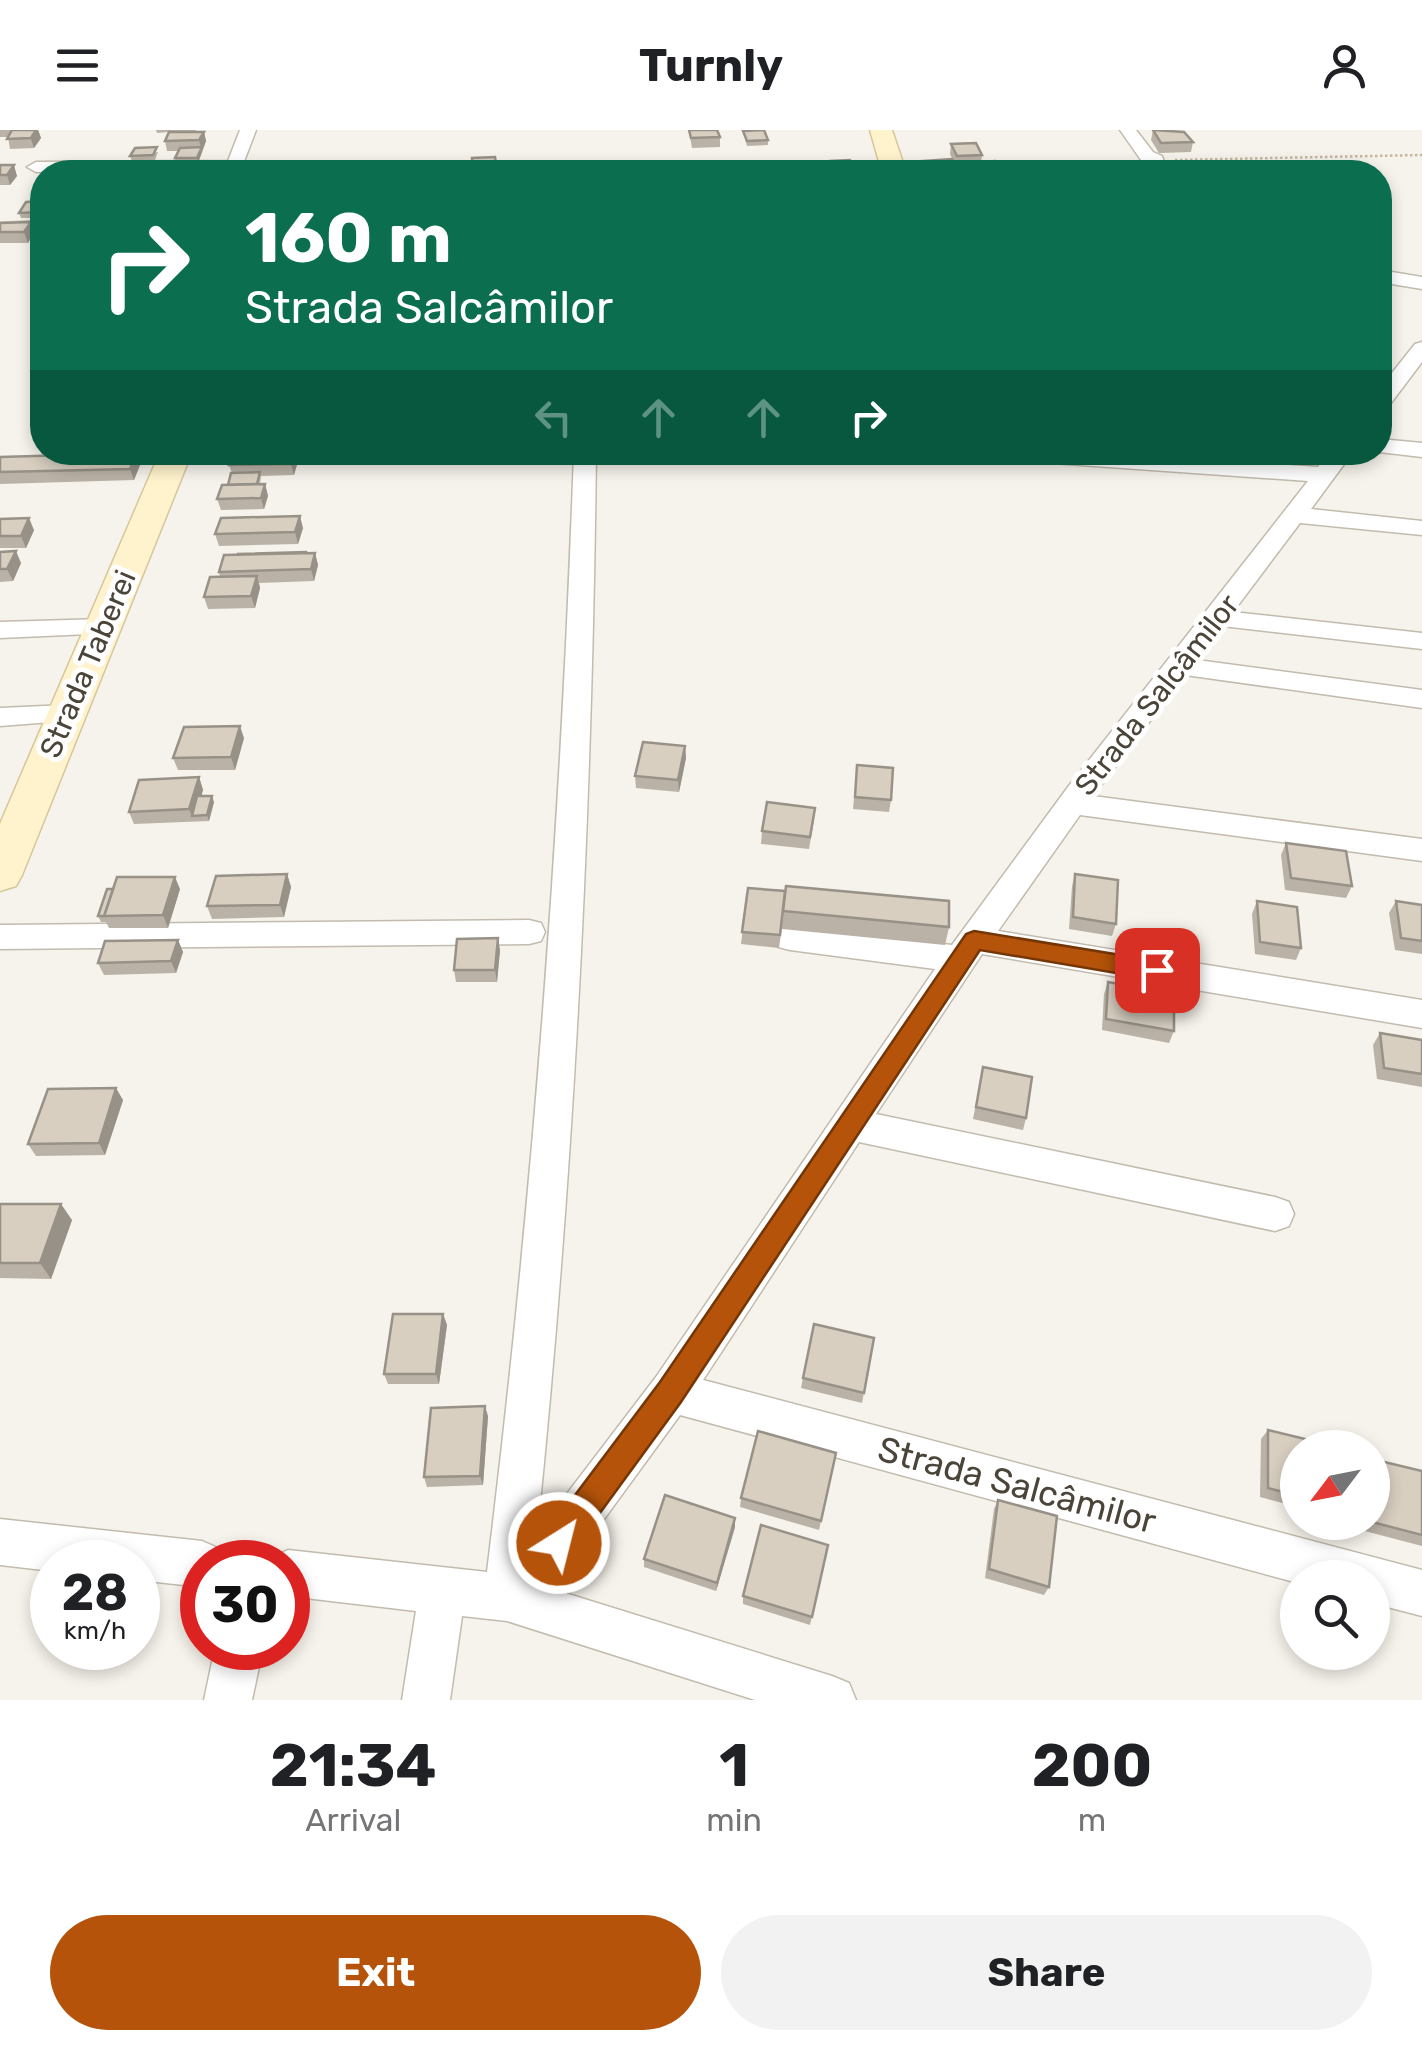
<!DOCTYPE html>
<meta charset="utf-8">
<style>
body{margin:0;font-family:Rubik,sans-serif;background:#f2f2f2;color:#202124;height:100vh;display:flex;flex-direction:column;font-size:38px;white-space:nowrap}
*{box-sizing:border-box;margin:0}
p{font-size:32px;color:#757577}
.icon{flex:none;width:55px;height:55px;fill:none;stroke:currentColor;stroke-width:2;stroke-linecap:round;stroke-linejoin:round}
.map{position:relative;height:1570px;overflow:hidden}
.sheet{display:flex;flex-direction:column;background:#fff;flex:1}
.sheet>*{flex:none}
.banner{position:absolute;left:30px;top:30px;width:1362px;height:305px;border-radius:40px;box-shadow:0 5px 15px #0003;background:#0b6e4f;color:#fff;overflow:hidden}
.needle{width:65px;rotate:238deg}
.tools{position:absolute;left:1280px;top:1300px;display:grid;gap:20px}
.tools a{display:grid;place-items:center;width:110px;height:110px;border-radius:50%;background:#fff;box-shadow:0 5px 15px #0003;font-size:50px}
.speed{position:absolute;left:30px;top:1410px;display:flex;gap:20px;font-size:50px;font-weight:700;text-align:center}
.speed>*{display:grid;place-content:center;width:130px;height:130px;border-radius:50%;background:#fff;box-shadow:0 5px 15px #0003;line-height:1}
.speed small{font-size:25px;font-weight:400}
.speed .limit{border:15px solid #d22;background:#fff;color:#111}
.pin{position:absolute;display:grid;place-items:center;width:85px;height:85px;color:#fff;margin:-42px;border-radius:20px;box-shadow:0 5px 15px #0006}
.me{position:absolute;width:110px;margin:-55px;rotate:36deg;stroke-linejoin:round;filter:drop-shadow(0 0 8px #0008)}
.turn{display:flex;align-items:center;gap:35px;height:210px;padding:0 50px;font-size:45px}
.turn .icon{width:130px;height:130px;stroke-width:2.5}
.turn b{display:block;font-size:70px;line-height:85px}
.lanes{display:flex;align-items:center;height:95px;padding:0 50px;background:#0003;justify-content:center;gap:50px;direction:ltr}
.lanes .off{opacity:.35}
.eta{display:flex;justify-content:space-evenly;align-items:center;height:170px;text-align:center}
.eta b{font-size:60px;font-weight:700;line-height:70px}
.primary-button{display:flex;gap:20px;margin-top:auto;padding:20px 50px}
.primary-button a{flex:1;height:115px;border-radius:60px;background:#b45309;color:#fff;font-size:40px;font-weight:700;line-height:115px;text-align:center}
.primary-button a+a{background:#f2f2f2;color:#202124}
header{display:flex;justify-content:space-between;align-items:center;height:130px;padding:0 50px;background:#fff;font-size:45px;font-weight:700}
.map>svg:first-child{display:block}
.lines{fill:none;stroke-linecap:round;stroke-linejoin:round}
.street-casing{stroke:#c2bbae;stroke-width:3}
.secondary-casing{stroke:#d6c79b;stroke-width:3}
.path{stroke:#c4b79f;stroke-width:2.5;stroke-dasharray:2.5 2.5;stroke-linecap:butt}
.street{fill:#fff;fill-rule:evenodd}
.secondary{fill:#fff3cd;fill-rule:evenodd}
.wall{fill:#bab2a6}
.shaded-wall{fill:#979187}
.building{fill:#d8cfc1;stroke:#979187;stroke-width:2.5}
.route{fill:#b45309;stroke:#753606;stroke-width:2.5}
.labels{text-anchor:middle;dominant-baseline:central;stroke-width:10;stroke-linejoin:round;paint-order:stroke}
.street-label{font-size:30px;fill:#4b4439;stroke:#fff}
.near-street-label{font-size:35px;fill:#4b4439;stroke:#fff}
</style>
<header><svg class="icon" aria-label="menu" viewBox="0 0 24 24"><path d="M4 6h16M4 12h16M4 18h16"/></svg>Turnly<svg class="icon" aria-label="person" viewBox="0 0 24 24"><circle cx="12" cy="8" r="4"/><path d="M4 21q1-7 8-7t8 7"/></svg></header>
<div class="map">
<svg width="1422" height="1570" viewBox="0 0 1422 1570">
<rect width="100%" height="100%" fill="#f6f3ec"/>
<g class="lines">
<defs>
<g id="street">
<polygon points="240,0 256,0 240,42 36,42 27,37 36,32 228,31"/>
<polygon points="1120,0 1136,0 1153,22 1162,26 1167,42 1151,42 1148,33 1141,30"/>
<polygon points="42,91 42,101 0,103 0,93"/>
<polygon points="1380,140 1422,147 1422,159 1380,152"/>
<polygon points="1422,212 1422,232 1388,277 1380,279 1380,258 1415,214"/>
<polygon points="1380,309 1422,313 1422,327 1379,322"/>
<path d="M574,322H596C592,684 574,1044 537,1403L656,1247L935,839L790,820L778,817L774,808L778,799L790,796L952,815L1068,657L1308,351L994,329L983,322H1101L1318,337L1330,322H1353L1311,379L1422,391V405L1300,393L1233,482L1422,503V519L1222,496L1197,530L1422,560V578L1185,545L1093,666L1422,709V731L1080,685L998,801L1422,870V898L982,824L876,984L1275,1067L1289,1072L1294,1084L1289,1096L1275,1101L859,1012L703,1250L1422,1440V1486L1372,1473V1448H1298V1453L680,1285L575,1429L549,1458L832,1546L849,1553L856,1570H755L507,1491L462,1486L450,1570H402L416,1481L288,1466V1432H269L272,1427L288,1420L487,1442C533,1070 561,697 574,322Z"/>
<polygon points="103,489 116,497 112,503 0,508 0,492"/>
<polygon points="67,575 77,578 81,584 77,590 0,596 0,578"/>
<polygon points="529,790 541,793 545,802 541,811 529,814 0,819 0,795"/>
<polygon points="0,1389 202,1411 218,1418 224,1432 202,1432 202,1457 138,1450 138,1432 52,1432 52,1441 0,1435"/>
<polygon points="215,1518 263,1518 252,1570 204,1570"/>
</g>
<g id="secondary">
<polygon points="870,0 892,0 906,42 882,42"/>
<polygon points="160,322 192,322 22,745 16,756 0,761 0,694"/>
</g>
</defs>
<!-- street casing -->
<use href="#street" class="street-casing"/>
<!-- secondary casing -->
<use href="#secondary" class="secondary-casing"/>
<!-- path -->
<polyline class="path" points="1175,30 1422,25"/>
<!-- street -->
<use href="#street" class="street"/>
<!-- secondary -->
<use href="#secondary" class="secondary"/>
</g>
<!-- wall -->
<g class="wall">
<polygon points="0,0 38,0 41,8 34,18 10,19 8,7 0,7"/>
<polygon points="156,0 196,0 196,2 204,2 206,11 198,33 176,33 175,28 179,21 167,21 165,11 169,2 157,3"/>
<polygon points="689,0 720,7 720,17 692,18"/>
<polygon points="1153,0 1193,12 1191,22 1159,23 1151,10"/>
<polygon points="743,1 768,10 768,15 747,16"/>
<polygon points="951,14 982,25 981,35 956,36 957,42 922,42 922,31 956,36 950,24"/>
<polygon points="158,22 155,30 132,31 130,26"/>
<polygon points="831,31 855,39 854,42 834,42 831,36"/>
<polygon points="0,35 17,46 10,55 0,55"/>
<polygon points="42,71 42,88 21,88 19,83"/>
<polygon points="0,93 34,102 28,113 0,113"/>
<polygon points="219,322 296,322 298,331 294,345 261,346 260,354 265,354 268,366 264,379 221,380 217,369 228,355 232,343 229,335 232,327 221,327"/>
<polygon points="136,323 140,335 134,350 0,354 0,327"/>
<polygon points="0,389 34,400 26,418 0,418"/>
<polygon points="303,398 298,414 219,416 215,404"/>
<polygon points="0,422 21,433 13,451 0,452"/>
<polygon points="307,423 315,423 318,435 314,451 259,453 260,458 255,478 208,479 204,467 220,447 219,442"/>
<polygon points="244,608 235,640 178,640 173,628"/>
<polygon points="685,616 686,628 679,662 636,658 635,646"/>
<polygon points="857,635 891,670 889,682 853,679"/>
<polygon points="199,647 203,660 201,666 214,672 209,691 134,694 129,682"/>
<polygon points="814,690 809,719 761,714 762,701"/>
<polygon points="1286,713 1352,756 1346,768 1285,760 1281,725"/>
<polygon points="287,744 291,757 284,787 212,789 207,776"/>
<polygon points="1075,744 1116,794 1112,806 1069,799 1072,756"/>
<polygon points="748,758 949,797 945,815 782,799 782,797 779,818 741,814"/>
<polygon points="113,759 180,759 168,798 109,798 106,792 101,792 98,786"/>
<polygon points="1257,771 1301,818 1296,830 1255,824 1252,784"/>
<polygon points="1396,771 1422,775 1422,824 1395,820 1389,783"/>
<polygon points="178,810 183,822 176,843 104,845 98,833"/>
<polygon points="500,820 497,852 456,852 454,840"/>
<polygon points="1108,852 1174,901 1169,913 1102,900 1104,864"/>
<polygon points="1380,903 1422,910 1422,957 1377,949 1373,915"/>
<polygon points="983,937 1026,988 1023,1000 973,989"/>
<polygon points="123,970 105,1025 36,1026 28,1014"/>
<polygon points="0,1074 72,1090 51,1149 0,1148"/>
<polygon points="443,1184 447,1195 439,1254 388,1254 384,1244"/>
<polygon points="874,1208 862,1273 801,1258 803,1248"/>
<polygon points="488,1286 483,1355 427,1357 424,1347"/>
<polygon points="1268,1300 1298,1318 1298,1377 1260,1367 1261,1309"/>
<polygon points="836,1323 819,1400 740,1377 741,1368"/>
<polygon points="1422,1341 1422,1416 1357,1399 1357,1392 1372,1392"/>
<polygon points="998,1370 1049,1457 1044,1465 985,1448 994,1379"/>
<polygon points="735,1388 735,1397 716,1461 644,1437 644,1429"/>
<polygon points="828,1415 810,1495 743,1474 743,1466"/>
</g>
<!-- shaded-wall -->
<g class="shaded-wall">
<polygon points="28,0 38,0 41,8 34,18"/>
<polygon points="204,2 206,11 198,33 197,28 201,18 199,10"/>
<polygon points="14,35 17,46 10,55 7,45"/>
<polygon points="31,92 34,102 28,113 24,102"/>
<polygon points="294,322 296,322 298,331 294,345 291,334"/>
<polygon points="136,323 140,335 134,350 130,339"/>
<polygon points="265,354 268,366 264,379 261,368"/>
<polygon points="300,386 303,398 298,414 295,402"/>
<polygon points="29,388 34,400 26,418 21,406"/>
<polygon points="16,421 21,433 13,451 7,439"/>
<polygon points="315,423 318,435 314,451 311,439"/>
<polygon points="257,446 260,458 255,478 251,466"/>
<polygon points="240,596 244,608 235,640 231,627"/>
<polygon points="685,616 686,628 679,662 678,650"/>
<polygon points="199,647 203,660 196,685 192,686 189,679"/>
<polygon points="212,666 214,672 209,691 207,685"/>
<polygon points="287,744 291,757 284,787 280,775"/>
<polygon points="175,747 180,759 168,798 163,785"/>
<polygon points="498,808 500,820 497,852 495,840"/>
<polygon points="178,810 183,822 176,843 171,831"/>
<polygon points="116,958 123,970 105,1025 99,1013"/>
<polygon points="61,1074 72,1090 51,1149 40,1133"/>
<polygon points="443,1184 447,1195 439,1254 436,1244"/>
<polygon points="485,1276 488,1286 483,1355 480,1346"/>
<polygon points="735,1388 735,1397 716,1461 717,1453"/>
</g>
<!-- building -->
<g class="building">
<polygon points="12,0 36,0 31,8 7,9"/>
<polygon points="689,0 717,0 720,7 691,8"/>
<polygon points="764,0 768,10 747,11 743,1"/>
<polygon points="1153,0 1184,2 1193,12 1161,13"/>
<polygon points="169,2 204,2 199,10 165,11"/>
<polygon points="976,13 982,25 957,26 951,14"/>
<polygon points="157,17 153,25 130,26 135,18"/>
<polygon points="202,17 197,28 175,28 180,18"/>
<polygon points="495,27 497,40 473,41 472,28"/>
<polygon points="952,29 957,38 928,40 922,31"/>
<polygon points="850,30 855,39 835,40 831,31"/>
<polygon points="994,31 1022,33 1021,42 993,41"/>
<polygon points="159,33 188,33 184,42 154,42"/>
<polygon points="0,35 14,35 7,45 0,45"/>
<polygon points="92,35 121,35 116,42 87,42"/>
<polygon points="719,38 720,42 702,42 701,39"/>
<polygon points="766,40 767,42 746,42 745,41"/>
<polygon points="42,71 42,78 40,82 19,83 26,72"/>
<polygon points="31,92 24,102 0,102 0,93"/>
<polygon points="234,322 294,322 291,334 229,335"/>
<polygon points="136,323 130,339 0,342 0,327"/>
<polygon points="260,342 257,354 228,355 231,343"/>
<polygon points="265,354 261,368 217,369 222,355"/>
<polygon points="300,386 295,402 215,404 221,388"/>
<polygon points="29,388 21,406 0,406 0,389"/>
<polygon points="16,421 7,439 0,439 0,422"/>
<polygon points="306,422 306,423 238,425 238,424"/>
<polygon points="315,423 311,439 219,442 224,425"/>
<polygon points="257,446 251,466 204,467 210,447"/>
<polygon points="240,596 231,627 173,628 184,597"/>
<polygon points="643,612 685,616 678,650 635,646"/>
<polygon points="857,635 893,638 891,670 855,667"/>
<polygon points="199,647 189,679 129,682 139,650"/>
<polygon points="197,666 212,666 207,685 192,686"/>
<polygon points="767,672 815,678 810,707 762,701"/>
<polygon points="1286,713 1346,721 1352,756 1291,748"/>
<polygon points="287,744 280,775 207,776 216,746"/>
<polygon points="1075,744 1118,750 1116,794 1073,787"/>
<polygon points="117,747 175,747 163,785 104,786"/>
<polygon points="786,756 949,771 949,797 783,781"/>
<polygon points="748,758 785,761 780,805 742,802"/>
<polygon points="107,759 113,759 104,786 98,786"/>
<polygon points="1257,771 1297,777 1301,818 1260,812"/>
<polygon points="1396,771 1422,775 1422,811 1401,808"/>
<polygon points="498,808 495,840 454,840 457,809"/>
<polygon points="178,810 171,831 98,833 105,811"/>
<polygon points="1108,852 1174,864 1174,901 1106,889"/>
<polygon points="1380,903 1422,910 1422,944 1384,938"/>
<polygon points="983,937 1032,947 1026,988 976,977"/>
<polygon points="116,958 99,1013 28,1014 48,959"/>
<polygon points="0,1074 61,1074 40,1133 0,1133"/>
<polygon points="393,1184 443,1184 436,1244 384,1244"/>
<polygon points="814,1194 874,1208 864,1263 803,1248"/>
<polygon points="485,1276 480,1346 424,1347 431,1278"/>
<polygon points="1268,1300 1334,1316 1298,1318 1298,1366 1268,1358"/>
<polygon points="758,1301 836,1323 821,1391 741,1368"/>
<polygon points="1372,1329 1422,1341 1422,1405 1372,1392"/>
<polygon points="665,1365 735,1388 717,1453 644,1429"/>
<polygon points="998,1370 1057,1386 1049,1457 989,1439"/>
<polygon points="761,1395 828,1415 812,1487 743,1466"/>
</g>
<!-- route -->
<polygon class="route" points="974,801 1157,831 1169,840 1157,850 980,820 681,1272 570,1424 559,1429 548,1424 543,1413 548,1401 660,1252 966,804"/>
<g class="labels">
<!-- street labels -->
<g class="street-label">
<text transform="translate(88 534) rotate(-67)">Strada Taberei</text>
<text transform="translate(1157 565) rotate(-52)">Strada Salcâmilor</text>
</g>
<!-- near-street labels -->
<g class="near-street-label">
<text transform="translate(1017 1355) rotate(15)">Strada Salcâmilor</text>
</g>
</g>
</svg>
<div class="tools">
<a><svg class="needle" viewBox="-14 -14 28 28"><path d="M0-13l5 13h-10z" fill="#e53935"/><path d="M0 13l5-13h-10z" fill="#757577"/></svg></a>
<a><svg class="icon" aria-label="search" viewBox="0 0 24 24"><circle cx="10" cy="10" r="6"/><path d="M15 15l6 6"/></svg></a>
</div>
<div class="speed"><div>28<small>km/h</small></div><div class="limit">30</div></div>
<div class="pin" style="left:1157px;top:840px;background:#d93025"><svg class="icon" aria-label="arrive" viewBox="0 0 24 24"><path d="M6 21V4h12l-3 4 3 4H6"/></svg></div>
<svg class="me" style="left:559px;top:1413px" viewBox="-20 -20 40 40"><circle r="17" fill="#b45309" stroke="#fff" stroke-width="3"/><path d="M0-11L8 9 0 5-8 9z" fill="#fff"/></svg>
<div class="banner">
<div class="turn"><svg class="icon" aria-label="right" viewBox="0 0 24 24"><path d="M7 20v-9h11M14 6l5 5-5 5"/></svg><div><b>160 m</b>Strada Salcâmilor</div></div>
<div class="lanes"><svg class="icon off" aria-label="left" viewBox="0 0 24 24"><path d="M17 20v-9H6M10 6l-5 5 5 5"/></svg><svg class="icon off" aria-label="ahead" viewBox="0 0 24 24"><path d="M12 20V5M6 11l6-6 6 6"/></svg><svg class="icon off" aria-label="ahead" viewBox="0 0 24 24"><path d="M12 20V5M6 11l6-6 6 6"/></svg><svg class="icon" aria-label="right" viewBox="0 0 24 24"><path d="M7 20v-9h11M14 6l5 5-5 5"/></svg></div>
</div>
</div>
<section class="sheet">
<div class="eta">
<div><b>21:34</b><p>Arrival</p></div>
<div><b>1</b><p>min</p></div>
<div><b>200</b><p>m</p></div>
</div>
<div class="primary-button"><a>Exit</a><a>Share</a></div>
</section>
